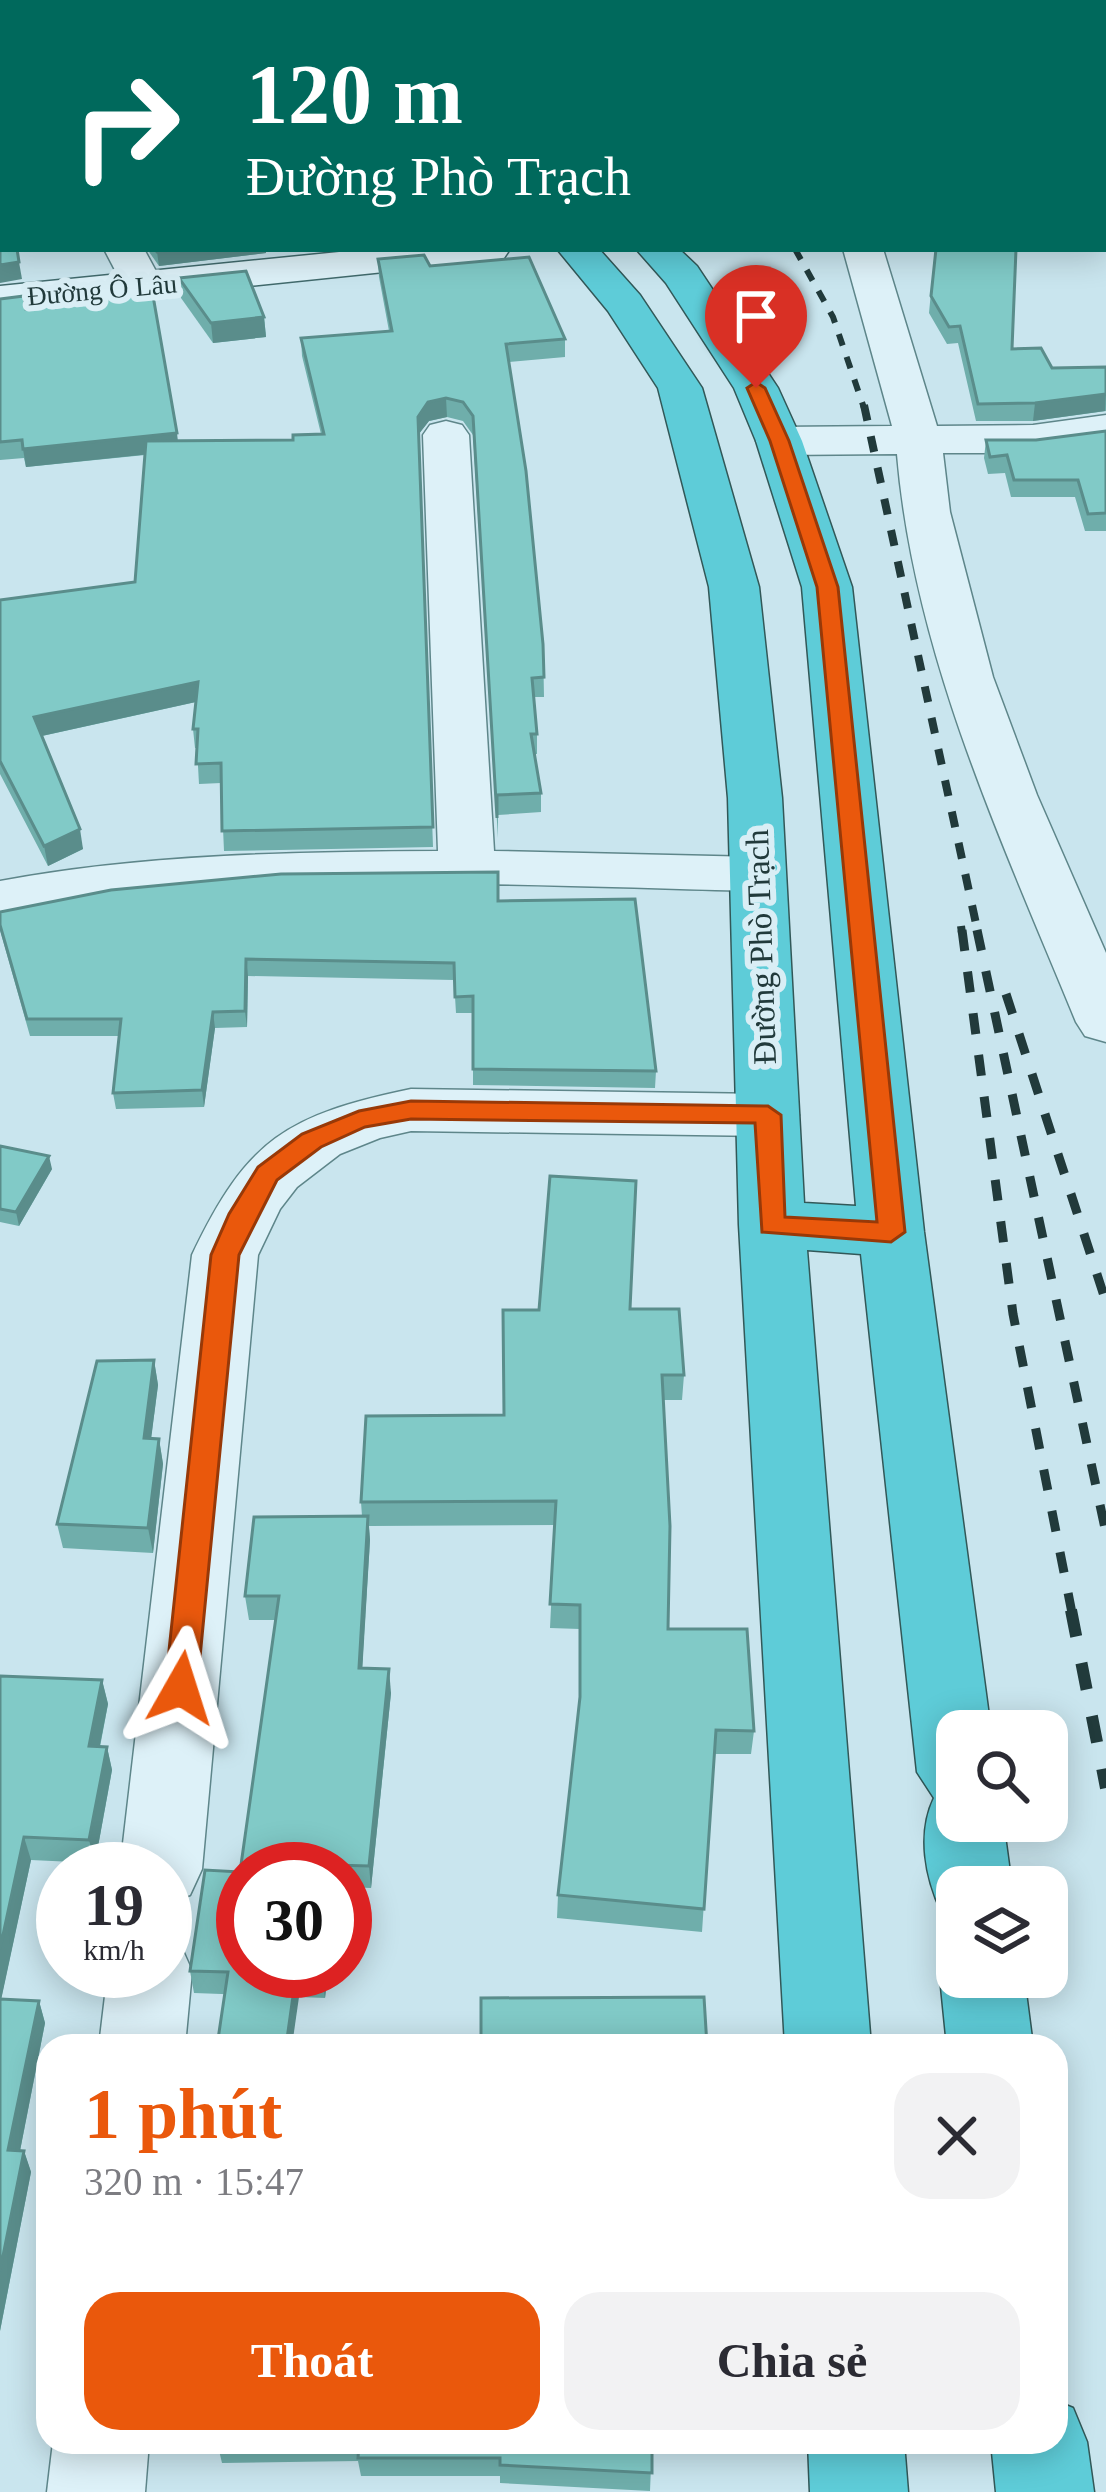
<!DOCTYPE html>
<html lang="vi">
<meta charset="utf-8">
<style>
body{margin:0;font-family:"Times New Roman",serif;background:#f2f2f3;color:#2b2b33;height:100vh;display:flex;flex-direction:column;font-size:45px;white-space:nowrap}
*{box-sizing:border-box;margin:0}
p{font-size:39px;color:#7c7c81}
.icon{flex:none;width:66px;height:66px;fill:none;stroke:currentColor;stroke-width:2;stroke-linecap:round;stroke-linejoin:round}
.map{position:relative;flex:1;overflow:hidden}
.panel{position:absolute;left:36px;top:2034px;width:1032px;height:420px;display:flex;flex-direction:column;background:#fff;border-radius:36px;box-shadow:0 6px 30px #0003}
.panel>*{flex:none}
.top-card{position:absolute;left:0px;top:0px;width:1107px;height:252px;box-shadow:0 6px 30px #0003;background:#00695c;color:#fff;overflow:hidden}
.fabs{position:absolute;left:936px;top:1710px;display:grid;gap:24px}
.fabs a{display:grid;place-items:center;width:132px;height:132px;border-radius:24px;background:#fff;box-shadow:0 6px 30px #0003;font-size:60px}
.speed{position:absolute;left:36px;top:1842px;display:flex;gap:24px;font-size:60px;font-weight:700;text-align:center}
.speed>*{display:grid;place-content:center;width:156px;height:156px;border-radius:50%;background:#fff;box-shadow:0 6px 30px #0003;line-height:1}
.speed small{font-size:30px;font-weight:400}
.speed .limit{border:18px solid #d22;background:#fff;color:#111}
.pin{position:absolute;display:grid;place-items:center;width:102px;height:102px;color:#fff;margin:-123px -51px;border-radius:50% 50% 50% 0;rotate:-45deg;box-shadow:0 0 12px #0007}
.pin .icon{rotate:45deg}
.me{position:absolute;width:132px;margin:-66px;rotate:6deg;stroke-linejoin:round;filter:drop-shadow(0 0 9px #0008)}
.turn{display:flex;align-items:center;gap:42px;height:252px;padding:0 48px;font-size:54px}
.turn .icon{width:156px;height:156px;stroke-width:2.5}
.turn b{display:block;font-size:84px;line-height:102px}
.round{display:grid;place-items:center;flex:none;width:126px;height:126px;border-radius:36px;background:#f2f2f3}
.overview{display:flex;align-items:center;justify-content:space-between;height:204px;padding:0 48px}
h1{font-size:72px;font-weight:800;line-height:90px;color:#ea580c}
.primary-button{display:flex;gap:24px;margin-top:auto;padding:24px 48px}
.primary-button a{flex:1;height:138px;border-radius:36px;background:#ea580c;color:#fff;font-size:48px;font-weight:800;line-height:138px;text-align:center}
.primary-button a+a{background:#f2f2f3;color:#2b2b33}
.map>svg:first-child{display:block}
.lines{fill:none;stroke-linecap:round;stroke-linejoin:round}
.street-casing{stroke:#5e868a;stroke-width:3}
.secondary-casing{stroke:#416a6c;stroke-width:3}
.highway-casing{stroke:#325858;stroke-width:3}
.street{fill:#ddf1f8;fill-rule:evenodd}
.secondary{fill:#ddf1f8;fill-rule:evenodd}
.highway{fill:#5eccd8;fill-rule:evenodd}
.rail-far3{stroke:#213a3b;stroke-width:6;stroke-dasharray:12 12;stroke-linecap:butt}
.rail-far2{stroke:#213a3b;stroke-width:8;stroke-dasharray:16 16;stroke-linecap:butt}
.rail-far1{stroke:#213a3b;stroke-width:9;stroke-dasharray:21 21;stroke-linecap:butt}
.rail{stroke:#213a3b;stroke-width:12;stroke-dasharray:27 27;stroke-linecap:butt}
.wall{fill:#6faeab}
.shaded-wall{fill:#5a8d8b}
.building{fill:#81cac7;stroke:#5a8d8b;stroke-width:3}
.route{fill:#ea580c;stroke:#983908;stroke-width:3}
.labels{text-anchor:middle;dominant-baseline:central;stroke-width:12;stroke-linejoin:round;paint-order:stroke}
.far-street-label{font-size:27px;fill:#213a3b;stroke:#d9eef5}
.street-label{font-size:33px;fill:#213a3b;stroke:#d9eef5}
</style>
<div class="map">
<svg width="1106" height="2492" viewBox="0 0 1106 2492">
<rect width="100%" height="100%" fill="#c9e5ee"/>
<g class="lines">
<defs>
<g id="street">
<rect x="0" y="102" width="3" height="25"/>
<polygon points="104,249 144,249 164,286 158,295 143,299 128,295"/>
<path d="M843,249H883L937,426L1033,425L1106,415V443L1033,453H943L950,512L993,677L1037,795L1106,953V1042L1085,1036L1076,1022C1001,839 914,654 897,454L779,455L763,451L756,441L763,431L779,427L892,426Z"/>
<path d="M446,421L462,425L469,435L494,851L757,857L777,862L785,874L777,886L757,891C507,885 247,869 0,917V881C144,854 292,852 438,851L423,435L430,425Z"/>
<path d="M411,1089L768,1094L790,1100L799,1115L790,1130L768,1136L411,1131L380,1138L340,1154L297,1187L280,1209L258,1255L202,1869L190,1895L165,1904V1869H120L192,1255C247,1139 287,1115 411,1089Z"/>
<polygon points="165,1938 180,1944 192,1971 185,2046 99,2046 108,1971 165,1971"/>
<polygon points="53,2442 149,2442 145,2492 47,2492"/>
</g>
<polygon id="secondary" points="369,249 510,249 504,258 490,261 0,312 0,286"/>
<g id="highway">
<polygon points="246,0 283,0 285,3 248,3"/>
<polygon points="329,0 365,0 367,3 331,3"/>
<path d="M557,249H599L640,295L702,388L759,587L782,798L804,1203L856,1206L802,587L756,441L734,388L666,283L636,249H679L697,266L778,388L802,441L852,587L924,1232L991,1731H957V1821H1003L1012,1887H957V1919L942,1913C925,1877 917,1834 934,1798L917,1772L861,1254L807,1250L871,2046H785L739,1225L728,798L709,587L658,388L608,311Z"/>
<polygon points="957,1948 957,1977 1024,1977 1033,2046 947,2046 940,1977"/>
<polygon points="1056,2401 1073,2408 1087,2442 1094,2492 996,2492 991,2442 1056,2442"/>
<polygon points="808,2442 904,2442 908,2492 810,2492"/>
</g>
</defs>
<!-- street casing -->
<use href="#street" class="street-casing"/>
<!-- secondary casing -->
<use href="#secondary" class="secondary-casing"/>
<!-- highway casing -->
<use href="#highway" class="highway-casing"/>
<!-- street -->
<use href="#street" class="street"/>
<!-- secondary -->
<use href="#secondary" class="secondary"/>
<!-- highway -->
<use href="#highway" class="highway"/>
<!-- rail-far3 -->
<polyline class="rail-far3" points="795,249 833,317 864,408"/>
<!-- rail-far2 -->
<g class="rail-far2">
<polyline points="864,405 978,933"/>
<polyline points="961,926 962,933"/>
</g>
<!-- rail-far1 -->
<g class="rail-far1">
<polyline points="962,930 1013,1314 1072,1613"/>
<polyline points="977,930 1106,1533"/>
<polyline points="1006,994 1106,1302"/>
</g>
<!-- rail -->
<polyline class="rail" points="1071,1610 1106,1788"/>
</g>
<!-- wall -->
<g class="wall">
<polygon points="147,249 266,249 266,253 159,266"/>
<polygon points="935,249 1012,349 1052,368 1106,367 1106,411 1033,421 976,421 958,343 947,344 929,313"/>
<polygon points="378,259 430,266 565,339 565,357 509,362 543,644 544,697 534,697 537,734 537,754 534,754 541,793 541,812 498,815 498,838 473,435 463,421 447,417 429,421 418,435 433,847 224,851 221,783 199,784 197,748 195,748 193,729 196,702 42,736 83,849 48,866 0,774 0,600 135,582 145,455 26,467 24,458 0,460 0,299 26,309 178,441 293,440 321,434 302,356 301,338 389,331 379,277"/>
<polygon points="179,278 264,317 266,337 213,343 181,298"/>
<polygon points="1106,431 1106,531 1085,531 1075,497 1011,497 1005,473 988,474 984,458 986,440 1036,440"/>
<polygon points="498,901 656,1071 655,1088 473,1085 473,1013 456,1013 454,980 248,976 247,1027 215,1028 204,1107 116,1109 113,1093 119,1036 30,1036 0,930 0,912"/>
<polygon points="0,1146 52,1169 19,1226 0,1222"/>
<polygon points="630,1309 684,1375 682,1400 663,1400 668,1629 754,1731 751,1754 714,1754 702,1932 557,1918 558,1895 580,1700 580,1629 550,1628 555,1525 369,1526 370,1540 362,1668 391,1693 371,1888 345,1887 345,1869 243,1869 243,1971 328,1971 325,1998 194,1993 190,1971 240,1872 276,1620 249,1620 245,1596 362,1516 361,1502 504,1415"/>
<polygon points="154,1360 158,1385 151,1438 159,1439 163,1464 153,1553 63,1548 57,1524"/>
<polygon points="0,1676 102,1680 108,1704 100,1747 107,1747 112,1770 95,1863 31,1860 1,1999 39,2001 45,2023 20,2151 24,2151 31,2172 0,2331"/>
<polygon points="217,2442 652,2442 650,2491 500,2483 500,2476 361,2476 358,2461 222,2463"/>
</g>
<!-- shaded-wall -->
<g class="shaded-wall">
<polygon points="185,249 266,249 266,253 159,266 157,252"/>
<polygon points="19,262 22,279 0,283 0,265"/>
<polygon points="264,317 266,337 213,343 211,323"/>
<polygon points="1106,394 1105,411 1033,421 1035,403"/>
<polygon points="446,398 447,417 429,421 418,435 433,847 418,417 428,402"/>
<polygon points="177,433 179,451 26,467 23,449"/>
<polygon points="198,682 200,701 37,737 34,717"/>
<polygon points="80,829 83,849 48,866 44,846"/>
<polygon points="246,959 248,976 247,1027 245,1011"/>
<polygon points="213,1012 215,1028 204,1107 202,1090"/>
<polygon points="49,1156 52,1169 19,1226 16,1212"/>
<polygon points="154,1360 158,1385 148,1463 144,1438"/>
<polygon points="159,1439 163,1464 153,1553 148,1528"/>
<polygon points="368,1516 370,1540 361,1691 359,1668"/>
<polygon points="389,1669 391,1693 371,1888 369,1866"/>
<polygon points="102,1680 108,1704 95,1770 89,1746"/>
<polygon points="107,1747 112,1770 95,1863 89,1840"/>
<polygon points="24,1837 31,1860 0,2005 0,1949"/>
<polygon points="323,1971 328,1971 325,1998 322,1976"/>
<polygon points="296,1975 299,1997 292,2046 286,2046"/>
<polygon points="39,2001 45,2023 16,2171 8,2150"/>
<polygon points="24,2151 31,2172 0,2331 0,2271"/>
</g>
<!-- building -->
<g class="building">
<rect x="1104" y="84" width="2" height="60"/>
<polygon points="1104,171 1106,173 1106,218 1104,218"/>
<polygon points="3,238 3,249 17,249 19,262 0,265 0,239"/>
<polygon points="155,249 185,249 157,252"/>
<polygon points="936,249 1016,249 1012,349 1041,348 1052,368 1106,367 1106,394 1035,403 978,404 960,326 949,327 931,296"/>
<polygon points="424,255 430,266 529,257 565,339 506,344 526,471 543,644 544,677 532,678 537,734 531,734 541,793 497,795 497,818 473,416 463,402 446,398 428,402 418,417 433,827 222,831 221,763 196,764 198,729 193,729 198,682 34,717 80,829 44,846 0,761 0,600 135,582 146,441 293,440 293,435 324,434 301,338 392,331 378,259"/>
<polygon points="246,271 264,317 211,323 179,278"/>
<polygon points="152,290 177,433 23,449 22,440 0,442 0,299 24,296 26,309"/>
<polygon points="1106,431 1106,513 1088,514 1078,480 1014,480 1007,455 990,457 986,440 1036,440"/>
<polygon points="498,872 498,901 635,899 656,1071 473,1069 473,996 455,997 454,963 246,959 245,1011 213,1012 202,1090 113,1093 121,1019 27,1019 0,925 0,912 111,890 281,874"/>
<polygon points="0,1146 49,1156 16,1212 0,1209"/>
<polygon points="550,1176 636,1181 630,1309 679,1309 684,1375 662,1375 670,1526 668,1629 747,1629 754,1731 716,1730 704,1909 558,1895 580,1697 580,1605 550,1604 556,1501 361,1502 366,1416 504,1415 503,1310 539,1310"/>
<polygon points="154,1360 144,1438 159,1439 148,1528 57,1524 97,1361"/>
<polygon points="368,1516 359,1668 389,1669 369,1866 335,1865 335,1869 243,1869 243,1971 323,1971 322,1976 296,1975 286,2046 217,2046 228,1972 190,1971 205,1870 240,1872 279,1596 245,1596 254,1517"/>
<polygon points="0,1676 102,1680 89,1746 107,1747 89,1840 24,1837 0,1949"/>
<polygon points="704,1997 707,2046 481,2046 481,1998"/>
<polygon points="0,1999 39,2001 8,2150 24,2151 0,2271"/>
<polygon points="217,2442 652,2442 652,2473 500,2465 500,2458 358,2458 359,2443 217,2445"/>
</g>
<!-- route -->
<polygon class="route" points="756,382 765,388 789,441 838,587 905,1232 891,1242 762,1232 755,1123 411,1119 365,1127 321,1147 277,1180 239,1255 197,1688 192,1697 181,1701 169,1697 165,1688 211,1255 229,1214 258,1167 302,1134 359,1111 411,1101 768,1106 781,1115 785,1217 877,1222 817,587 770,441 747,388"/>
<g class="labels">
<!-- far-street labels -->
<g class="far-street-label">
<text transform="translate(102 290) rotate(-5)">Đường Ô Lâu</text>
</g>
<!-- street labels -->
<g class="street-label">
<text transform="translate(761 947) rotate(-92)">Đường Phò Trạch</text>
</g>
</g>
</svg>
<div class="fabs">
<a><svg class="icon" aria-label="search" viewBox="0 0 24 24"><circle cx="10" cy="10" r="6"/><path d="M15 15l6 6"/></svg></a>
<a><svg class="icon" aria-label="layers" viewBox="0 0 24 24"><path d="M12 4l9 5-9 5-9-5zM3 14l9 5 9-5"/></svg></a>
</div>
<div class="speed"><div>19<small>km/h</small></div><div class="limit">30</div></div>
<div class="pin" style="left:756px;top:388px;background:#d93025"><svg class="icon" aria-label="arrive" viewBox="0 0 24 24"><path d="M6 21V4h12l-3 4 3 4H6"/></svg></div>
<svg class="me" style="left:181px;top:1688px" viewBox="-20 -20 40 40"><path d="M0-17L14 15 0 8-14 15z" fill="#ea580c" stroke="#fff" stroke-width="4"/></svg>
<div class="top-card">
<div class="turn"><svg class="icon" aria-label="right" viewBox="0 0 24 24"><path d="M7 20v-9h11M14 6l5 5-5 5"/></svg><div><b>120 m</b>Đường Phò Trạch</div></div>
</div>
<section class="panel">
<div class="overview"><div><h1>1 phút</h1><p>320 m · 15:47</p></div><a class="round"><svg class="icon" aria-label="close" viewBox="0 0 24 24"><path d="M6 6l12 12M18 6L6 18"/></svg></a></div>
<div class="primary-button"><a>Thoát</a><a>Chia sẻ</a></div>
</section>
</div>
